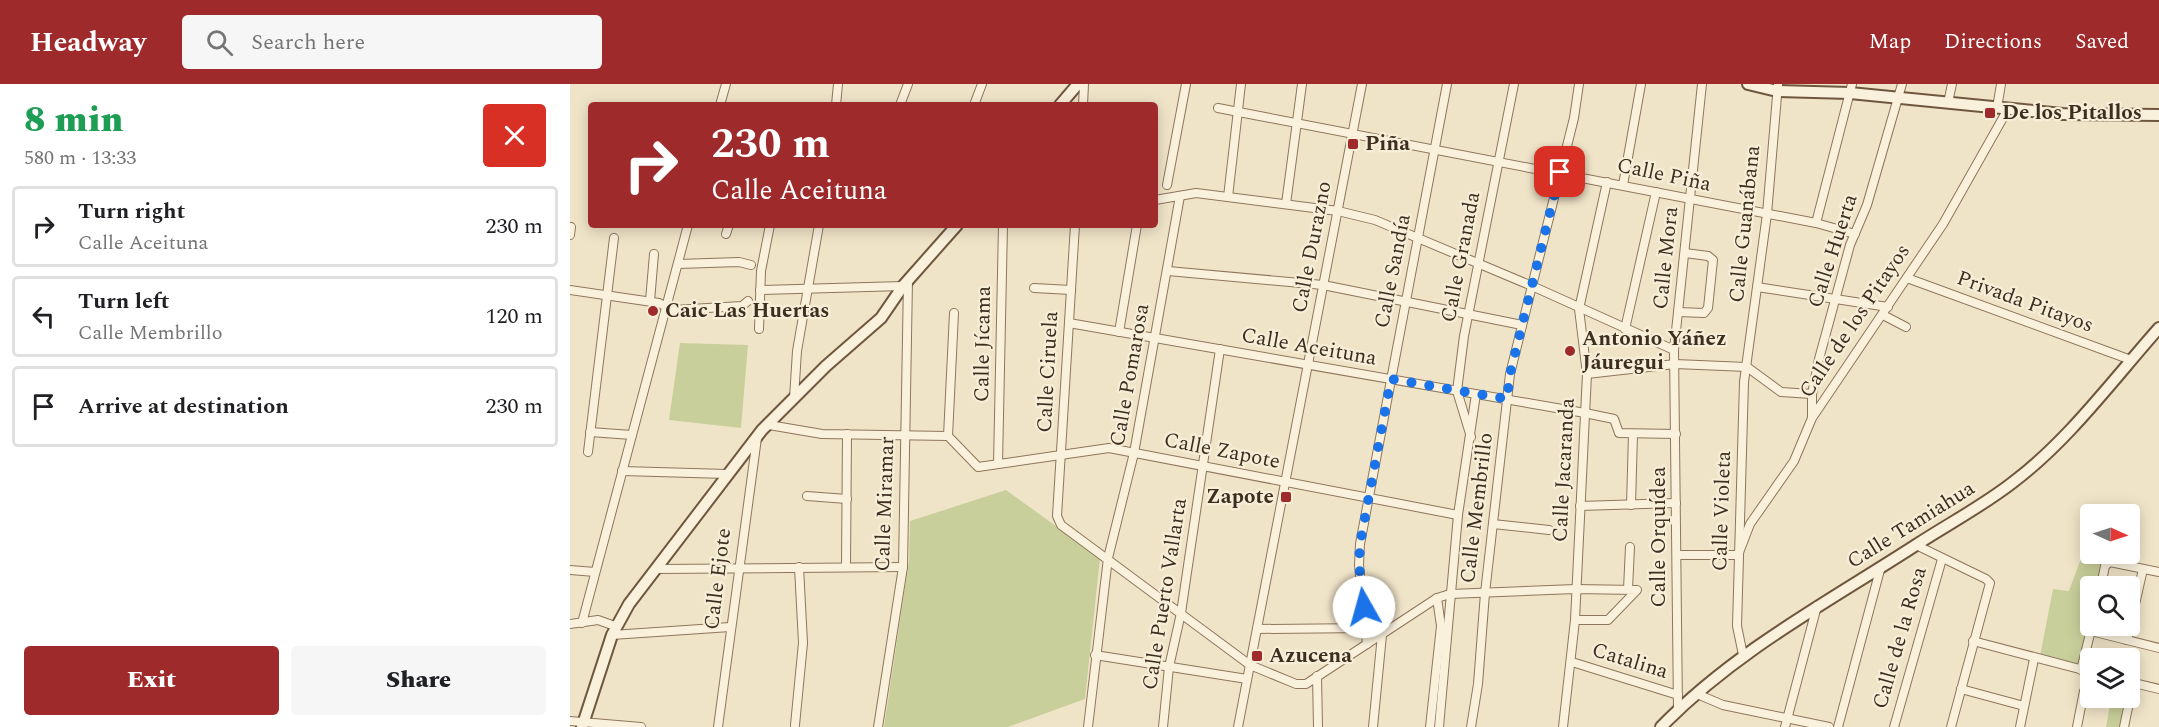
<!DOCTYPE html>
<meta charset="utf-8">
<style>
body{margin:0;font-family:Spectral,serif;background:#f6f6f6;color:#202124;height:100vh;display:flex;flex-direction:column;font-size:22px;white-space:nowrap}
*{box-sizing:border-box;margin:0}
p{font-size:20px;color:#757577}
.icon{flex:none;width:33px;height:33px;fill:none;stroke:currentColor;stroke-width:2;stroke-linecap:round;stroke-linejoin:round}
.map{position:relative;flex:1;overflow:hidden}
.sheet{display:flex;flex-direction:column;background:#fff;width:570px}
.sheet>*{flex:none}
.hud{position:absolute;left:18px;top:18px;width:570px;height:126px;border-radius:6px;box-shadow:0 3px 15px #0003;background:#9e2a2b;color:#fff;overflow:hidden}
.needle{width:39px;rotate:93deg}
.tools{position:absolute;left:1510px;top:420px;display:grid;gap:12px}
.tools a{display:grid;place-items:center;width:60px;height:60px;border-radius:6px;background:#fff;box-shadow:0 3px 15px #0003;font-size:30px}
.pin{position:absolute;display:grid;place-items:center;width:51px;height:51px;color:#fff;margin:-26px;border-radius:12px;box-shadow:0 3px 9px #0006}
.me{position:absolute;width:66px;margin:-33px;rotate:353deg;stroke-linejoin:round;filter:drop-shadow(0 0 4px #0008)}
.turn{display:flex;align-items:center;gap:21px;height:126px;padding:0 24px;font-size:27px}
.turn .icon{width:78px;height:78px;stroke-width:2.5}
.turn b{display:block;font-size:42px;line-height:51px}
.round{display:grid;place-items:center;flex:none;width:63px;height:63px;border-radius:6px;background:#f6f6f6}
.headline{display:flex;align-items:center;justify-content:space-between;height:102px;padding:0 24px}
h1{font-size:36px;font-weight:800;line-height:45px;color:#1e9e55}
.primary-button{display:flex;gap:12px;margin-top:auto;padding:12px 24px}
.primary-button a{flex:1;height:69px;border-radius:6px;background:#9e2a2b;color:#fff;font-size:24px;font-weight:800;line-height:69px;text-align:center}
.primary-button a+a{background:#f6f6f6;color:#202124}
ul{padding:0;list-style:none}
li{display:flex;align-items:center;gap:18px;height:81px;margin:0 12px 9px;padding:0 12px;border:3px solid #e0e0e0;border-radius:6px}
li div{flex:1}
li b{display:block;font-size:22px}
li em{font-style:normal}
header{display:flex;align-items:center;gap:36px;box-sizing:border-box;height:84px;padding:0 30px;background:#9e2a2b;color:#fff}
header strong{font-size:28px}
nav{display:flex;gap:33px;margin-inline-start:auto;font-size:21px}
.search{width:420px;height:54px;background:#f6f6f6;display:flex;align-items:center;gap:15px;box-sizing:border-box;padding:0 21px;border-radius:6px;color:#757577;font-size:22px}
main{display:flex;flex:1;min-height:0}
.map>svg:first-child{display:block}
.green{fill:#c9cf9b}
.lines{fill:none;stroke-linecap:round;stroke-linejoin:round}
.street-casing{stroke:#8d765c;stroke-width:10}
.secondary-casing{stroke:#6f573f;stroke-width:14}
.street{stroke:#faf1dc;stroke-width:8}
.secondary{stroke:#faf1dc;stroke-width:10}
.route{stroke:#1a73e8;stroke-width:10;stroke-dasharray:0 18}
.poi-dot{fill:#9e2a2b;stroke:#f7eed8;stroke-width:2}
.labels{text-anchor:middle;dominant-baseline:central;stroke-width:4.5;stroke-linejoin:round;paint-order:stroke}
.poi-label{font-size:21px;font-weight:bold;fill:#3d2e20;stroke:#f7eed8;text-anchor:start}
.street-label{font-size:21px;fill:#3d2e20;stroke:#f7eed8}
</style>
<header>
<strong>Headway</strong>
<div class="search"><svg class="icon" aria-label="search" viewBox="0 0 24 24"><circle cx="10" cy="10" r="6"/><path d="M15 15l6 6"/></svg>Search here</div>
<nav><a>Map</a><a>Directions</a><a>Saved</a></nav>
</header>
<main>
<section class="sheet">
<div class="headline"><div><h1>8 min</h1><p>580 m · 13:33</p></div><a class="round" style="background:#d93025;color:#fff"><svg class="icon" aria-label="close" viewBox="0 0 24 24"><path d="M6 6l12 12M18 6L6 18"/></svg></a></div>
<ul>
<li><svg class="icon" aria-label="right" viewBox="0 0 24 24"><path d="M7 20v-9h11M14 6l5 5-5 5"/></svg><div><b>Turn right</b><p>Calle Aceituna</p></div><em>230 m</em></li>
<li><svg class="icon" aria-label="left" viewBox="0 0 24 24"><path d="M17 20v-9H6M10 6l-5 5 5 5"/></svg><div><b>Turn left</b><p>Calle Membrillo</p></div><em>120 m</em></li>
<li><svg class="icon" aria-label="arrive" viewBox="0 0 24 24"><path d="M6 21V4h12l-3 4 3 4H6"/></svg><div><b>Arrive at destination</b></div><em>230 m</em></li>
</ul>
<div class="primary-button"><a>Exit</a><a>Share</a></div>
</section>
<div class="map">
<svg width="1589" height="643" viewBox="0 0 1589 643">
<rect width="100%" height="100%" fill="#f0e4c8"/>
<!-- green -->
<g class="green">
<polygon points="110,259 178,261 171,344 99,336"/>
<polygon points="436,406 530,474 515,615 438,643 314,643 339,477 340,437"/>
<polygon points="1520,450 1521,470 1542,470 1532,502 1521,502 1521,542 1511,586 1470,572 1483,505 1499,507"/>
<polygon points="1541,616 1558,620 1554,643 1536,643"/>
</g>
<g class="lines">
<defs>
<g id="street">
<polyline points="1378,19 1382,0"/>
<polyline points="150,21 156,0"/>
<polyline points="266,21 268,0"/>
<polyline points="330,21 338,0"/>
<polyline points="404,21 412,0"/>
<polyline points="513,21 514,0"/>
<polyline points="648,24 1246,139 1285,150"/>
<polyline points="1427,24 1431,0"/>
<polyline points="597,101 616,0"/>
<polyline points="1053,101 1071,0"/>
<polyline points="658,113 671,0"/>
<polyline points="585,116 626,109 768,127 805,136 962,202 1104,266"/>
<polyline points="716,120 732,0"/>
<polyline points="1246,139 1282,0"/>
<polyline points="505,141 487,432 491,441 680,581 726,600 736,600 867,514 880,510 1005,505 1067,506 1038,536 1005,536"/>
<polyline points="156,150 159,141"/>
<polyline points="0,151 1,143"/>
<polyline points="108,180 169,178 181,181"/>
<polyline points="598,187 753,201 952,241"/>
<polyline points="1337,194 1561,276"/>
<polyline points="1187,203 1318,223"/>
<polyline points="464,204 501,206"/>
<polyline points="0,206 89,219 103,226 172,222 178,217"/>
<polyline points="190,206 333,202"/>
<polyline points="80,217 84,170"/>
<polyline points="1108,228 1134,229 1138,224 1143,176 1138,172 1115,169"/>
<polyline points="384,229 378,352 408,383 539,364 888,431"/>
<polyline points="1313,231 1336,243"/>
<polyline points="499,239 1015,329 1044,335 1049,349 1106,350"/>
<polyline points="189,245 191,187 200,141"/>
<polyline points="1055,245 1086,108"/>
<polyline points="549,248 567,141"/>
<polyline points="1017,290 1105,280 1177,283 1211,308 1242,310"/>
<polyline points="224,314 227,267 249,141"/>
<polyline points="1242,333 1242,310 1249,275 1280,161 1297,121 1332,0"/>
<polyline points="199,341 252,350 378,352"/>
<polyline points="20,348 62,351"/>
<polyline points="901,353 887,307 894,252 944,0"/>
<polyline points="18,368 44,154"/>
<polyline points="428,380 433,141"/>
<polyline points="52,387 157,390"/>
<polyline points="237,412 277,415"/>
<polyline points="1061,421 1063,350"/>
<polyline points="1010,422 1106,419"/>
<polyline points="923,440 979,446"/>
<polyline points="1346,461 1416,495 1420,499 1381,643"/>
<polyline points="1107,471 1168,471 1180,440 1224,377 1242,334 1373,140 1438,25"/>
<polyline points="276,483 277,350"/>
<polyline points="86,485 333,483"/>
<polyline points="0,486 25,488"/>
<polyline points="1531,502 1535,482 1540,478 1589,488"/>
<polyline points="1058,505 1060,463"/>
<polyline points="12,539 118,141"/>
<polyline points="0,540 28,536 45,542"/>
<polyline points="687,545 797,544"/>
<polyline points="1521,547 1589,564"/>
<polyline points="42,551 160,543"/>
<polyline points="1557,556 1573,485"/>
<polyline points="1403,557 1521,588"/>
<polyline points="797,560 789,481 790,460 877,0"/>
<polyline points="525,571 677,595"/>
<polyline points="1173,571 1167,542 1174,298 1197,130 1208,0"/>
<polyline points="1002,578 1108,611"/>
<polyline points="1511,586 1522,542"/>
<polyline points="747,592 748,643"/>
<polyline points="1560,598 1589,605"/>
<polyline points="1391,605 1454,622"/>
<polyline points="1127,610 1153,621 1259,643"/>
<polyline points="1108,626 1104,266 1132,0"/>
<polyline points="0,637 71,643"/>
<polyline points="225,641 233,559 229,483"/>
<polyline points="148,643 187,354"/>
<polyline points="308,643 333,483 338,196"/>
<polyline points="518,643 538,474 564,369 610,112"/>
<polyline points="593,643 599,583 611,529 650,265"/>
<polyline points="668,643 792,0"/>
<polyline points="803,643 812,551"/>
<polyline points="860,643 871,542 867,514"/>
<polyline points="869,643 888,431 906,310"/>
<polyline points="901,643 908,600 915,509 940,290 1004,34 1009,0"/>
<polyline points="993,643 1005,536 1017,290 1009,225 1037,98"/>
<polyline points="1215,643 1247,522"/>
<polyline points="1268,643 1310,486"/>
<polyline points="1324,643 1372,475"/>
<polyline points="1450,643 1464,575"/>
<polyline points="1507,643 1514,607 1521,603"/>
<polyline points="1554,643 1560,614"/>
</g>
<g id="secondary">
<polyline points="1178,0 1207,7 1280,9 1493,30 1589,31"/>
<polyline points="490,21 508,0"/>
<polyline points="12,643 42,551 59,520 192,346 256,282 311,234 333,202 387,141"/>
<path d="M1091,643C1165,567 1258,518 1346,461C1378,440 1411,423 1442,399C1498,357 1542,297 1589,244"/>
</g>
</defs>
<!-- street casing -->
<use href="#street" class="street-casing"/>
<!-- secondary casing -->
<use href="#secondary" class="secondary-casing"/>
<!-- street -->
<use href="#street" class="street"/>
<!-- secondary -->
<use href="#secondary" class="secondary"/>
</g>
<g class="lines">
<!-- route -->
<polyline class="route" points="794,523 789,481 790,460 821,295 937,315 940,290 990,88"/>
</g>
<!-- markers -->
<g class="poi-dot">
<rect x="1414" y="23" width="12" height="12" rx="3"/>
<rect x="777" y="54" width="12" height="12" rx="3"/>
<circle cx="83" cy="227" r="6"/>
<circle cx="1000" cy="267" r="6"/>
<rect x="710" y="407" width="12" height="12" rx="3"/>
<rect x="681" y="566" width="12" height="12" rx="3"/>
</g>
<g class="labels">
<!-- poi labels -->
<g class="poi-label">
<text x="1432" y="29">De los Pitallos</text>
<text x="795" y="60">Piña</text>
<text x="95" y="227">Caic Las Huertas</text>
<text x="1012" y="255">Antonio Yáñez<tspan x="1012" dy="24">Jáuregui</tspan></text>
<text x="704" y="413" text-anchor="end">Zapote</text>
<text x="699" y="572">Azucena</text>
</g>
<!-- street labels -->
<g class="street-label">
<text transform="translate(1094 91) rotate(12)">Calle Piña</text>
<text transform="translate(1175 140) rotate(-84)">Calle Guanábana</text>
<text transform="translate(742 163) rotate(-79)">Calle Durazno</text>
<text transform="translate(1263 167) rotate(-72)">Calle Huerta</text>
<text transform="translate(891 173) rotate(-79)">Calle Granada</text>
<text transform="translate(1096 174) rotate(-84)">Calle Mora</text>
<text transform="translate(823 187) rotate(-79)">Calle Sandía</text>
<text transform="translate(1455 218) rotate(20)">Privada Pitayos</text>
<text transform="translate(1285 237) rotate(-56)">Calle de los Pitayos</text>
<text transform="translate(413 260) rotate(-89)">Calle Jícama</text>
<text transform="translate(739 263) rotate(10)">Calle Aceituna</text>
<text transform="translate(478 288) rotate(-87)">Calle Ciruela</text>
<text transform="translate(560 291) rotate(-80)">Calle Pomarosa</text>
<text transform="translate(652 367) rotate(11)">Calle Zapote</text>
<text transform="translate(994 386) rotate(-87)">Calle Jacaranda</text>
<text transform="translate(315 420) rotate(-88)">Calle Miramar</text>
<text transform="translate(907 424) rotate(-83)">Calle Membrillo</text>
<text transform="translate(1152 427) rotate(-88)">Calle Violeta</text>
<text transform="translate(1341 441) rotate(-32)">Calle Tamiahua</text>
<text transform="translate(1089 453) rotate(-90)">Calle Orquídea</text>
<text transform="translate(148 495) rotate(-83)">Calle Ejote</text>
<text transform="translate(595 510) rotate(-81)">Calle Puerto Vallarta</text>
<text transform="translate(1330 554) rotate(-74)">Calle de la Rosa</text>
<text transform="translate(1060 577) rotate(17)">Catalina</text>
</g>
</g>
</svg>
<div class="tools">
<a><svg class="needle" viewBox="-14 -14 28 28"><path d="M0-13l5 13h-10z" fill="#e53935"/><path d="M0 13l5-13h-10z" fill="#757577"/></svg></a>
<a><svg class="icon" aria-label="search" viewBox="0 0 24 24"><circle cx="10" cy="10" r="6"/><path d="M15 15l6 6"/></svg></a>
<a><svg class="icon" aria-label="layers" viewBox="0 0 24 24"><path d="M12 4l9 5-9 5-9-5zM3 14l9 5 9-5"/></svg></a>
</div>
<div class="pin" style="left:990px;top:88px;background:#d93025"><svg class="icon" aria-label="arrive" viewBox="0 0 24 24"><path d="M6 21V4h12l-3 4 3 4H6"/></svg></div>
<svg class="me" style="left:794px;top:523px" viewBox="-20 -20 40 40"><circle r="19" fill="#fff"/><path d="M0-13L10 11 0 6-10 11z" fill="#1a73e8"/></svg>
<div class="hud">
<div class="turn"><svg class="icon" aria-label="right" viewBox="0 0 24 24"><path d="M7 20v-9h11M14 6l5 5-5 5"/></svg><div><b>230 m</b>Calle Aceituna</div></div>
</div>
</div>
</main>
